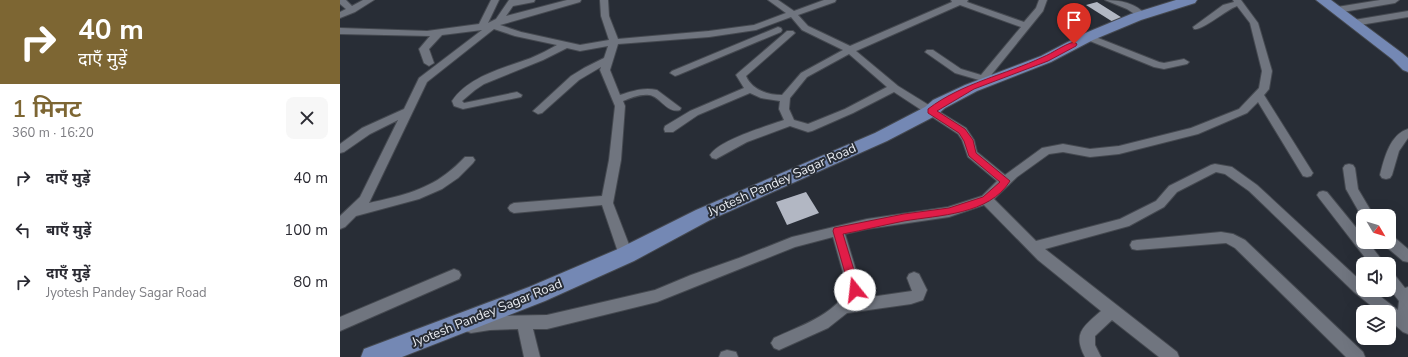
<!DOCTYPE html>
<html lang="hi">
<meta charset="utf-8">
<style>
body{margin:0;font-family:"Nunito Sans","Noto Sans Devanagari",sans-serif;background:#f7f7f7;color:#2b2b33;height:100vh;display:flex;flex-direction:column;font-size:15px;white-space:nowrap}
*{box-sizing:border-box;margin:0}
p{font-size:13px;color:#7c7c81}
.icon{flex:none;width:22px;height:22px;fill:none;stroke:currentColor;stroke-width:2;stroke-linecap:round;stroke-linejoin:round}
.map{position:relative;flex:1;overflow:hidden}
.drawer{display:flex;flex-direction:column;background:#fff;width:340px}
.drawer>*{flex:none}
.hud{background:#7d6633;color:#fff;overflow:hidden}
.needle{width:26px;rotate:128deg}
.tools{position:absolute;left:1016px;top:209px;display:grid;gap:8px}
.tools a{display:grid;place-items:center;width:40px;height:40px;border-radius:8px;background:#fff;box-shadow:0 4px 16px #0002;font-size:20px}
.pin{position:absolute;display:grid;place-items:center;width:34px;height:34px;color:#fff;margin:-41px -17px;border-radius:50% 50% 50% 0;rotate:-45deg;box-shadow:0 0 4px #0007}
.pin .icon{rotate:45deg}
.me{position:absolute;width:44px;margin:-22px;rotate:344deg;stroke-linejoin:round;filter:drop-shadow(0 0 3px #0008)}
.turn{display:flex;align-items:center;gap:14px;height:84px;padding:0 12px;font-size:18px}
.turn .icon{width:52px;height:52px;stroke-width:2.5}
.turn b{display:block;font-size:28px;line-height:34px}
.round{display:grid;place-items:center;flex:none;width:42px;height:42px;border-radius:8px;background:#f7f7f7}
.headline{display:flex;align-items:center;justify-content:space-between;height:68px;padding:0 12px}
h1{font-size:24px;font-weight:600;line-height:30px;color:#7d6633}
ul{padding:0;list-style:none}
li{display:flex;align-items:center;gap:12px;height:52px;padding:0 12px}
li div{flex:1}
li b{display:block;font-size:15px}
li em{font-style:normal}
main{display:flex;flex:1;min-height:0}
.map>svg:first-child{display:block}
.building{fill:#b2b7c3}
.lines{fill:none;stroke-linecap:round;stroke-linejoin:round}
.minor-casing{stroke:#454950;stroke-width:2}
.primary-casing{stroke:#454950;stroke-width:2}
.minor{fill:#70757f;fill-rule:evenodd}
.primary{fill:#7488b4;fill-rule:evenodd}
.route{fill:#e11d48;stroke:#92132f}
.labels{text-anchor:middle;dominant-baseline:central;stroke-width:4;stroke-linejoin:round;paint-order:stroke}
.street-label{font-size:13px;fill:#e9ecf2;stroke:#282d36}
</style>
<main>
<section class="drawer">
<div class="hud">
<div class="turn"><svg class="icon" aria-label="right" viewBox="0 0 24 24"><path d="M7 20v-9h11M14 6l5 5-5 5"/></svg><div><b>40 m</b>दाएँ मुड़ें</div></div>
</div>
<div class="headline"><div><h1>1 मिनट</h1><p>360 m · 16:20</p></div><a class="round"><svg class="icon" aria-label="close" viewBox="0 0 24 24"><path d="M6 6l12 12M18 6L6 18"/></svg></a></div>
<ul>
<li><svg class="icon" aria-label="right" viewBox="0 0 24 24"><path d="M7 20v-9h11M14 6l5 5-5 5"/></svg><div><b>दाएँ मुड़ें</b></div><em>40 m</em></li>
<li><svg class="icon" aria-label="left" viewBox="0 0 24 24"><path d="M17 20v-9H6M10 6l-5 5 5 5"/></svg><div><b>बाएँ मुड़ें</b></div><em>100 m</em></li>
<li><svg class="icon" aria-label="right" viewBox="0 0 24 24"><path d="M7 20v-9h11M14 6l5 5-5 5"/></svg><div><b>दाएँ मुड़ें</b><p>Jyotesh Pandey Sagar Road</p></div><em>80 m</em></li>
</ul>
</section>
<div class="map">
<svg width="1068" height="357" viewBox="0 0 1068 357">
<rect width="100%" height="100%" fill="#282d36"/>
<!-- building -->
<g class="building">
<polygon points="757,2 784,19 773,22 746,5"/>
<polygon points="466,192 479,213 447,225 436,202"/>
</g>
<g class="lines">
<defs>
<g id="minor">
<polygon points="0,0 6,0 12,6 23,0 34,0 15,12 0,18 0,12 6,9 0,4"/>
<path d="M151,0H159L148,23L156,19L169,0H195L194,2L173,6L166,16L227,0H241L240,2L160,25L181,32L240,45L269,40L261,16L260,0H268L269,16L278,39L369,31L414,25L446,13L428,0H438L454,11L484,0H496L495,2L458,15L468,26L510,46L612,2L611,0H628L627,2L684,22L696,8L699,0H707L703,11L652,74L647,85H639L638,83L639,80L615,73L585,52L587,50H593L621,69L641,75L681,27L620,5L516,51L558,86L626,128L634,140L637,152L665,175L702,148L723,144L750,149L779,146L851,128L899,109L919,88L922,71L910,23L897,6C886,10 862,31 854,29L853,27L883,5L894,2L893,0H901L918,23L932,71L929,89L924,95L973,173L971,176L967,177L963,176L918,102L907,113L858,134L779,154L750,157L723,152L709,154L677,177L654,199L696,241L780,219L816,201L829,186L871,165L875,164L892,167L917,185L1023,283V290H1032L1058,310L1059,301L1049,288V272L1054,274L1065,288L1068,287V334L1063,332L1049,320V312H1039L1014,292L909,191L885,174L876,172L837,192L824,207L789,226L705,249L837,352L839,357H819L772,320L755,336V345L761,357H745C732,333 744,326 761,311L698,260L644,205L609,217L527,229L505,234L522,290L517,299L572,291L567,278L569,274L574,272L579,274L587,290L583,300L571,304L507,313L488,328L439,350L434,348L431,343L434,338C460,326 492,316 508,290L493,237L455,247L317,302L207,329H193L200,357H184L178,329L150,330L131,333L126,331L124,326L126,321L150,316L207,315L315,290L351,275L399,258L452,237L527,219L608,207L642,196L657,181L628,157L622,140L618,134L554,92L513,113L472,131L468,132L450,126L407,142L376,159L372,158L370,155C379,140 427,126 444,120L439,109L440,101L421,98L410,93L358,115L333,132H325L324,129L325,126L350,111L404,88L396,75L398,73L447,31H453L455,33L406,76C412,90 428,95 442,95L461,73L503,50L462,30L451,17L416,30L369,37L278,44L270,70L280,95C292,91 304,87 317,90L341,108L340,110C327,114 320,96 309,95C300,94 291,98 283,101L285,106L281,160L273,203L293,255L291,259L286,260L281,259L279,255L262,205L174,213L170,211L168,208L170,205L174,203L262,196L269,160L275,106L260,70L261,67L239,80L202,113L198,114L193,111L231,76L244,68L264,58L268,46L240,51L227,48L203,60L144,84L135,90L122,101L124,103L177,92L182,95L181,97L123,109L114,106L112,101C129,76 164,68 191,58C200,54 208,50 217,45L175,36L154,29L87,82L29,203C56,197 84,191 106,174C113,169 119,163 125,157H133L135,160L133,163L118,178L102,189L79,199L16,216L5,227L0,229V216L20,197L58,120L30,134L4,152L0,153V144L22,128L64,109L79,78L142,30L102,35L89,49L94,63L89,66L84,63L79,49L90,36L0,34V28L87,31L139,24ZM509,54L547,87L505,109L468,124L454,120L449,109L450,98L467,77Z"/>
<path d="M765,0C780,0 796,3 806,15L805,17H799L787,9Z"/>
<polygon points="1040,0 1059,0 1055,3 997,13 993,10 997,7"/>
<polygon points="1068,11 1068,17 1014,26 1010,23 1014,20"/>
<polygon points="438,27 441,28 442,30 441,32 338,75 335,76 330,73 332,71"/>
<polygon points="748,34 819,62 824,63 844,59 849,62 847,64 824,69 814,67 745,39 743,37"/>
<path d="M1068,129V138L1059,151L1052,175L1050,178L1046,179L1042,178L1040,175C1044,159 1050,134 1068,129Z"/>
<polygon points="1009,164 1013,165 1015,168 1018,189 1034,216 1023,216 1023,219 1006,189 1003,168 1005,165"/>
<polygon points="983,191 987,192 1023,236 1023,242 1028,242 1045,264 1030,264 979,198 977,195 979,192"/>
<polygon points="881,232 893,234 905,240 1023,352 1025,357 1006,357 895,248 886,243 797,250 792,249 790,245 792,241 797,240"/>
<polygon points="1049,236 1054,237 1068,249 1068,262 1063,261 1044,245 1043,242 1049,242"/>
<polygon points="114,269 119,271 121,275 119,279 0,331 0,317"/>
<polygon points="387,350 396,352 398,357 379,357 381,352"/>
</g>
<g id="primary">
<polygon points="836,0 857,0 855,3 801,20 753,40 711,62 637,91 605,108 597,115 547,141 370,220 294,261 205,301 62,357 21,357 24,349 189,287 278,249 356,210 535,133 585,107 593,100 625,85 701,56 743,34 791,14"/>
<polygon points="976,0 991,0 1062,53 1068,58 1068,72 1063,70 1052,59"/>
</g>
</defs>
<!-- minor casing -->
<use href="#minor" class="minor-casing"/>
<!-- primary casing -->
<use href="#primary" class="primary-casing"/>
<!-- minor -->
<use href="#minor" class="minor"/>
<!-- primary -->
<use href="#primary" class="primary"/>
</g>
<!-- route -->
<path class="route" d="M734,42L737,44L736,46L708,61L634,89L597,111L625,129L633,140L636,153L670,181C649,215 599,215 564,221C544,225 524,230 503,234L520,290L519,294L515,295L511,294L493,231L494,228L564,214L609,208L643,197L660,182L629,156L624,141L619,133L588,113V109C622,83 665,75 703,57C713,53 723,45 734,42Z"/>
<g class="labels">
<!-- street labels -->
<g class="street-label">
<text transform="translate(442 180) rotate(-24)">Jyotesh Pandey Sagar Road</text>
<text transform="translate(147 313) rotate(-22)">Jyotesh Pandey Sagar Road</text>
</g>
</g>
</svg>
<div class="tools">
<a><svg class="needle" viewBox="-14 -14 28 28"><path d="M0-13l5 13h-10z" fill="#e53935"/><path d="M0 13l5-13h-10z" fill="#7c7c81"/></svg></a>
<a><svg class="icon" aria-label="sound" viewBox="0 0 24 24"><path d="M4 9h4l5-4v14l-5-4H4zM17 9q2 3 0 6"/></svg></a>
<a><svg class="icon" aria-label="layers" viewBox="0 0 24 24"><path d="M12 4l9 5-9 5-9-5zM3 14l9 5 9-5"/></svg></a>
</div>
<div class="pin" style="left:734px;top:44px;background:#d93025"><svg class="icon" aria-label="arrive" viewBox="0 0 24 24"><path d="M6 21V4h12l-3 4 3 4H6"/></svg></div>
<svg class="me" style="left:515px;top:290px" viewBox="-20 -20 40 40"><circle r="19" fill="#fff"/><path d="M0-13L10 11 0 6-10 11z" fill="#e11d48"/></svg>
</div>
</main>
